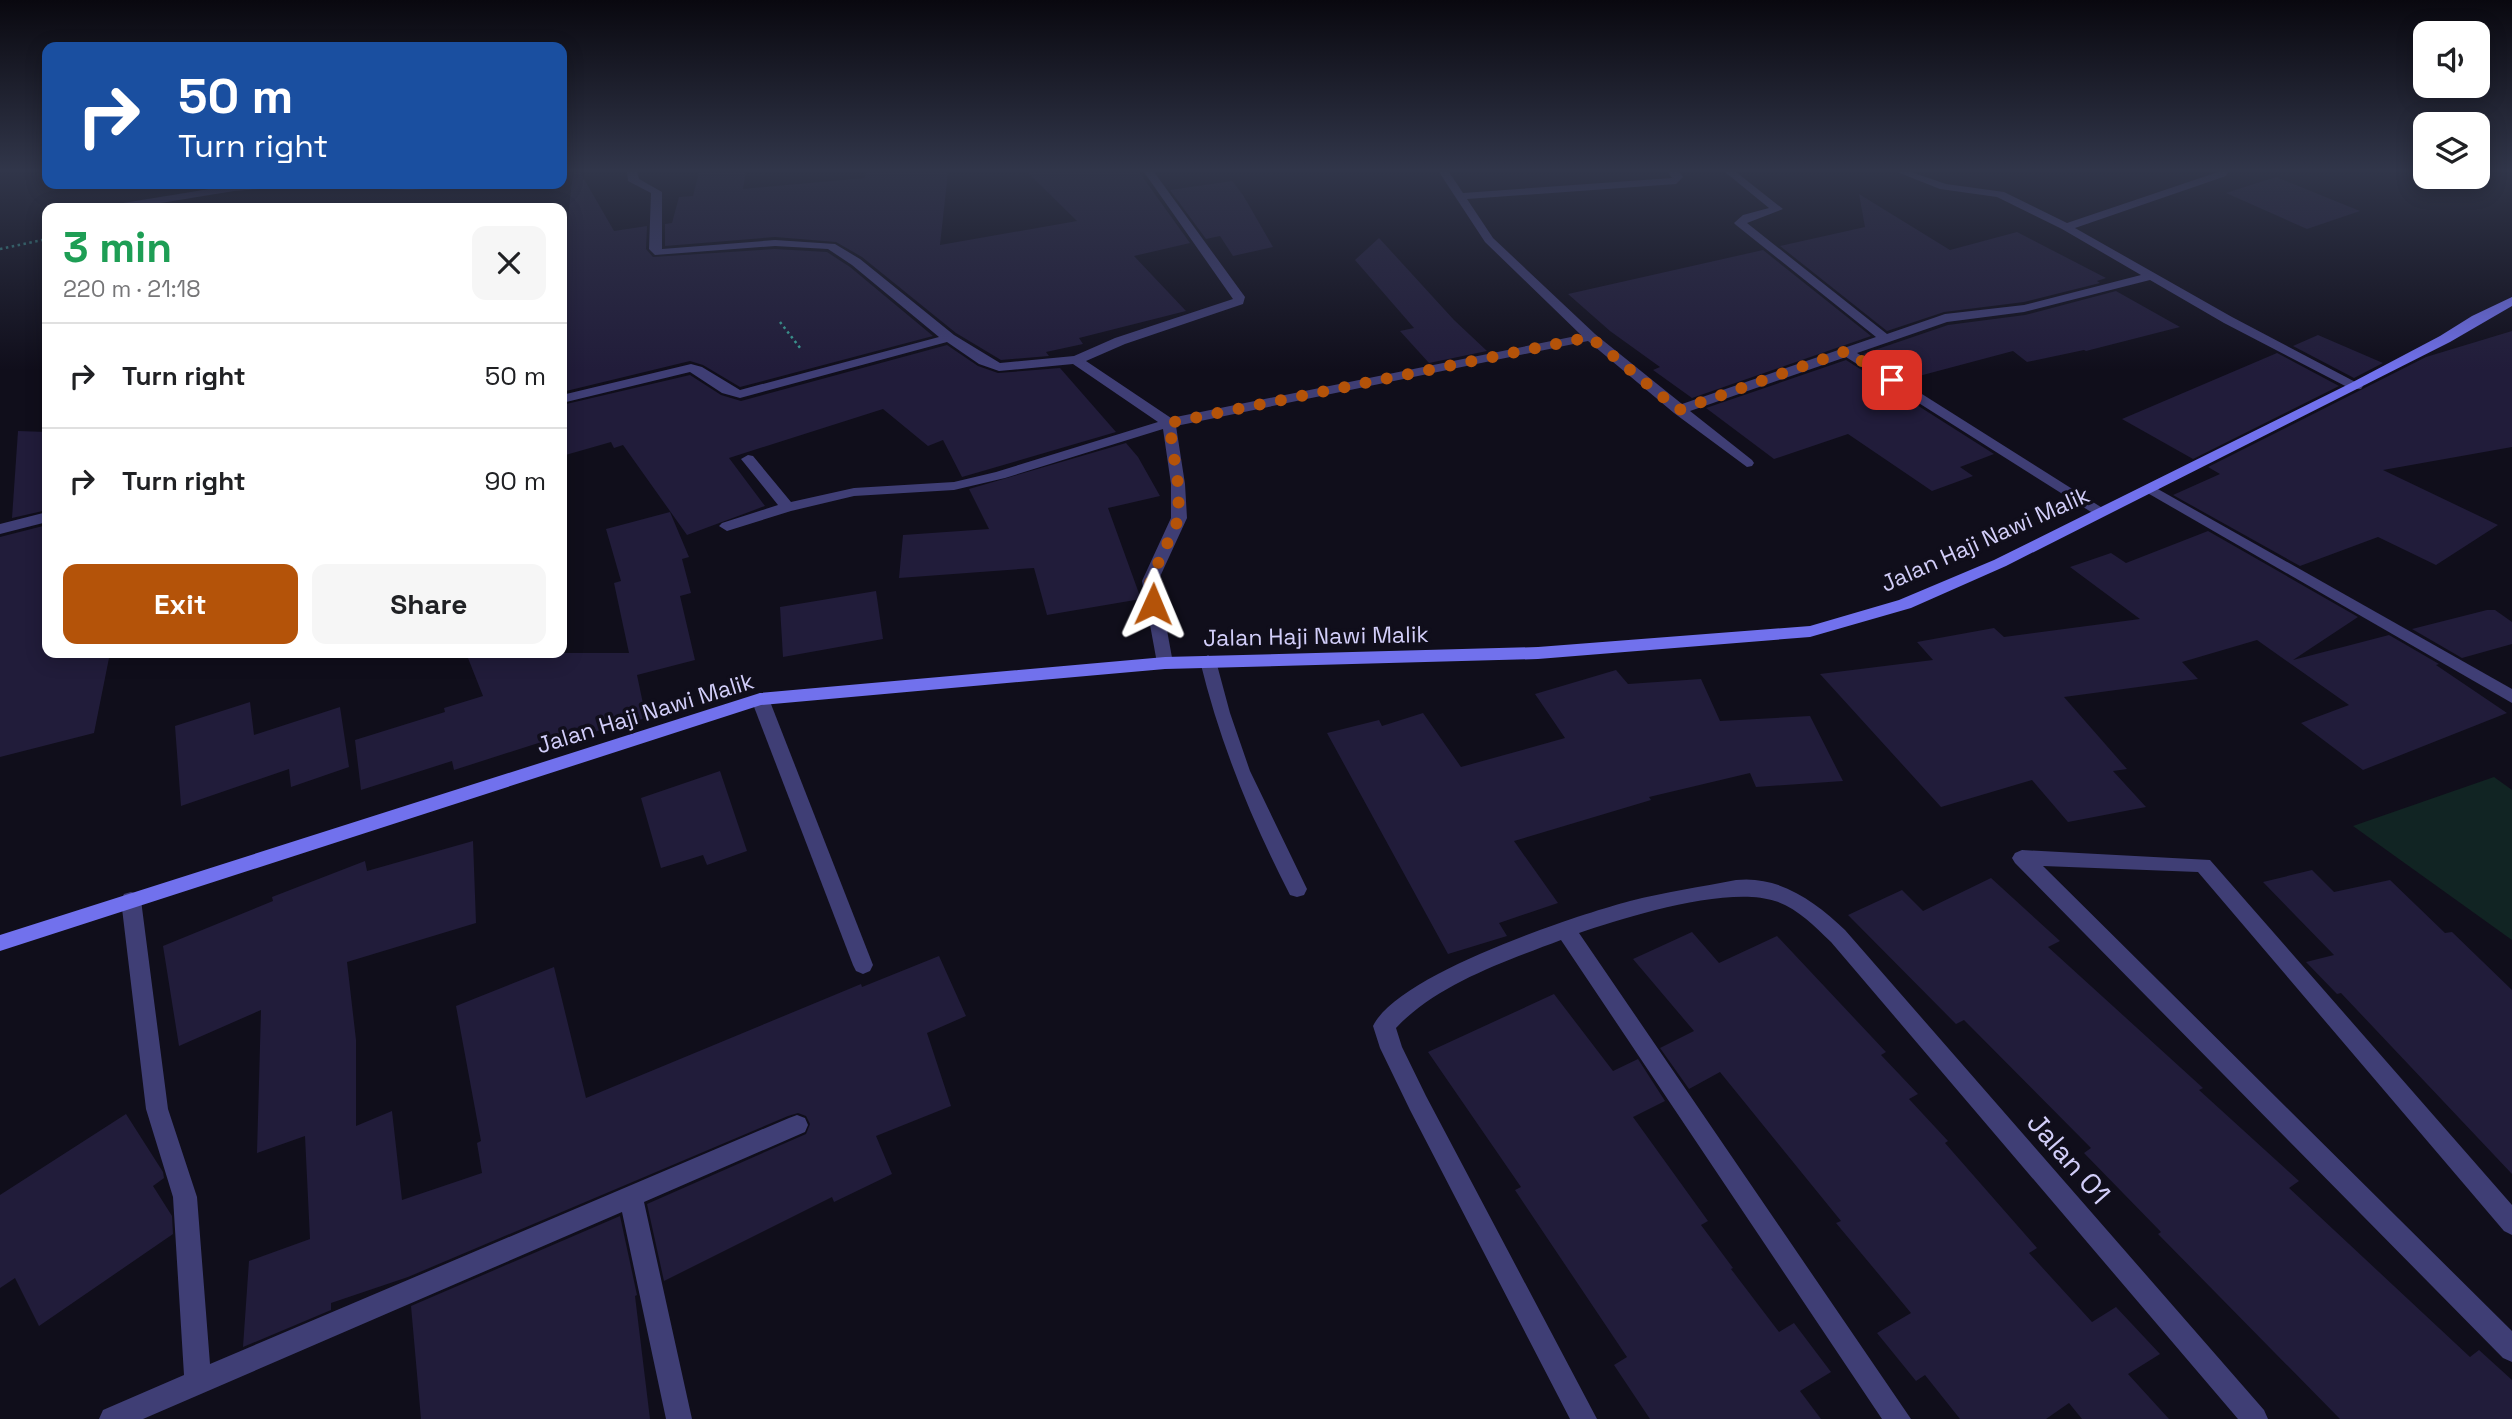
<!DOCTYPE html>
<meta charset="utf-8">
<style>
body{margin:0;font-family:"Space Grotesk",sans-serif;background:#f6f6f6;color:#202124;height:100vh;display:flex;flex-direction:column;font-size:26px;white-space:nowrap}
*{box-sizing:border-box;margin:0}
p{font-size:23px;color:#757577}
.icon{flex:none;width:38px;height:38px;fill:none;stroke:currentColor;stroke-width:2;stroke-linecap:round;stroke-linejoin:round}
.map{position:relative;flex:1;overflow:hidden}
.details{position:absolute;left:42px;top:203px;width:525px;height:455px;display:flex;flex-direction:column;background:#fff;border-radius:14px;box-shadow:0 4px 18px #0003}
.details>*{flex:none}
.banner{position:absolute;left:42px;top:42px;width:525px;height:147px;border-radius:14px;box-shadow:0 4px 18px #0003;background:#1a4fa0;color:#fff;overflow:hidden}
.controls{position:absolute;left:2413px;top:21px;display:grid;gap:14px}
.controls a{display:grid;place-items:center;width:77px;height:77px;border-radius:14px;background:#fff;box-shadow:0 4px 18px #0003;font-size:35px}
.pin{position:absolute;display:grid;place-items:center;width:60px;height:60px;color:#fff;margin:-30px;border-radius:14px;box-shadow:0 4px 10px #0006}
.me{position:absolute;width:77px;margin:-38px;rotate:1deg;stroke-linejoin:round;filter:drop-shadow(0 0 5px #0008)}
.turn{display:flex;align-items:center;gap:24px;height:147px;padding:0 21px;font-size:32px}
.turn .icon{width:91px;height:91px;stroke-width:2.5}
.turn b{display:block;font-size:49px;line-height:60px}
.round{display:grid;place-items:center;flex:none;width:74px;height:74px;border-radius:14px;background:#f6f6f6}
.head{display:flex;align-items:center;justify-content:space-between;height:119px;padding:0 21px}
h1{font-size:42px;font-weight:600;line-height:52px;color:#1e9e55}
.primary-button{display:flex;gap:14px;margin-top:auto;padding:14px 21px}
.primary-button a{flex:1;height:80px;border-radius:14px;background:#b45309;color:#fff;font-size:28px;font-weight:600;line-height:80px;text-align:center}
.primary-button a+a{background:#f6f6f6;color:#202124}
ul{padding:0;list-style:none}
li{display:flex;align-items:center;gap:21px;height:105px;padding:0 21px;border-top:2px solid #e0e0e0}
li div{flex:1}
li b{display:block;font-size:26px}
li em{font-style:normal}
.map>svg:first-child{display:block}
.green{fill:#112423}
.building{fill:#211c3a}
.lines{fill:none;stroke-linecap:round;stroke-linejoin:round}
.path{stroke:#3ba097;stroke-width:2.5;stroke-dasharray:2.5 3.5;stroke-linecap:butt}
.service{fill:#3f3e75;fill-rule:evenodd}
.minor{fill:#3f3e75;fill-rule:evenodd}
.secondary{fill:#7171ed;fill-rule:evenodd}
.route{stroke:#b45309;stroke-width:12;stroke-dasharray:0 21.6}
.labels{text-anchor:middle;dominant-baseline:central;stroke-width:7;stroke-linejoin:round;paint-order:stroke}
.street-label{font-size:23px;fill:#d2cef9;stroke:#100e1b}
.near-street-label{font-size:28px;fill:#d2cef9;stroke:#100e1b}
</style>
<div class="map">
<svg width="2512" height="1419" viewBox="0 0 2512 1419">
<rect width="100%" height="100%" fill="#100e1b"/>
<!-- green -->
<polygon class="green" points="2494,777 2512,790 2512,940 2353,826"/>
<!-- building -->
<g class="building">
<polygon points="573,172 580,172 614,231 647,226 646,249 653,257 775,249 827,252 850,267 933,336 740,387 703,365 690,361 562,392 562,274"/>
<polygon points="699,172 746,172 743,189 865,178 866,172 948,172 940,245 1077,221 1027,172 1139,172 1190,243 1134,256 1186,311 1079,338 1083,344 1046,352 1049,356 1001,360 956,333 862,257 836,242 775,237 665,246 665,224 672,223 679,197 693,196"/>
<polygon points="2276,177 2360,211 2307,229 2226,193"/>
<polygon points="1232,181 1243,195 1273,247 1233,256 1220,236 1206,239 1170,190"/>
<polygon points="1859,194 1950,250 2017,232 2106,278 2097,281 2100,283 2024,302 1944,312 1887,331 1780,246 1865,227"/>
<polygon points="1379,238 1454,320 1487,351 1429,363 1400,331 1414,328 1355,260"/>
<polygon points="1763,250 1871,336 1692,398 1653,370 1660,367 1610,331 1568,294"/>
<polygon points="2116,291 2180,327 2086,351 2084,350 2027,362 2013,351 1904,380 1863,354 1948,325 2025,315"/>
<polygon points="2512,331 2512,447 2383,470 2498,525 2436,565 2378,537 2300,566 2173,495 2220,474 2208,467 2426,357"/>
<polygon points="2318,335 2383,363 2354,378 2293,346"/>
<polygon points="947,345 978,366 998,373 1060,368 1116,432 962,477 943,440 928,446 883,409 729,458 765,506 687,535 623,445 614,448 611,442 562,456 562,405 690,375 721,395 741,401"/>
<polygon points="2277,353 2339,386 2193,459 2122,419"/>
<polygon points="1846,360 1994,454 1960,467 1973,476 1932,491 1848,434 1774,459 1706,408"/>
<polygon points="18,431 47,432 47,510 12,518"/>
<polygon points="1126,443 1138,457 1160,496 1108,508 1141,599 1047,615 1034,568 899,578 903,535 989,529 969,489"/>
<polygon points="670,512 689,557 682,559 691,593 680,596 695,660 637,675 646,718 583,735 582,729 454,770 452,761 361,790 355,740 445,712 444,708 483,696 466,653 629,653 614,583 621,581 606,529"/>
<polygon points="47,525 47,653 110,653 94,733 0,757 0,537"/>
<polygon points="2208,531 2358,617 2293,660 2389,635 2439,664 2436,665 2507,713 2363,770 2301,723 2349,705 2257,640 2182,662 2198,679 2064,697 2127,769 2113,771 2146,807 2068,822 2032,780 1941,807 1820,674 1933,660 1917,642 1994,628 2004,637 2140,619 2070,567 2111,553 2126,563"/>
<polygon points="876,591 883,639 783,657 780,607"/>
<polygon points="2487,610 2495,610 2512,622 2512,644 2462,658 2412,629"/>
<polygon points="1616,670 1628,684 1701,679 1720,721 1810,716 1843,781 1756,787 1750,773 1649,797 1651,800 1514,841 1558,903 1499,923 1507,936 1448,954 1327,733 1379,720 1382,726 1423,713 1461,767 1565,738 1535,694"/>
<polygon points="250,702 254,735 340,707 349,767 291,787 289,769 181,806 175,726"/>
<polygon points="720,771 747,851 707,865 703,855 661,868 641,798"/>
<polygon points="473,841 476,923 347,962 356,1040 356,1126 392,1111 402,1200 482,1173 477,1143 481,1141 456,1006 554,967 586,1098 861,984 862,987 939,956 966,1016 927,1033 951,1106 876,1136 892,1174 834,1202 832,1197 664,1281 647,1204 806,1134 810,1124 806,1116 798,1113 788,1116 408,1277 331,1303 331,1310 243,1347 249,1261 310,1239 305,1136 257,1153 261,1010 179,1046 163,946 273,901 272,897 365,861 367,871"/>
<polygon points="2312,870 2334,892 2390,880 2445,933 2452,932 2512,990 2512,1174 2341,993 2337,994 2306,962 2334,955 2263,882"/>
<polygon points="1991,878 2060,941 2048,947 2203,1088 2199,1090 2299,1181 2289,1188 2470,1357 2479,1350 2512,1380 2512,1419 2340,1419 2158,1234 2161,1232 2084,1153 2091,1148 1964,1020 1956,1024 1848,915 1902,890 1923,911"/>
<polygon points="1692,932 1719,963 1777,936 1886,1052 1881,1055 1918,1094 1909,1099 1948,1141 1945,1143 2037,1248 2029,1253 2092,1322 2116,1307 2160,1354 2128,1374 2169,1419 2082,1419 2069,1403 2046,1419 1960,1419 1925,1375 1916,1381 1877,1333 1911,1313 1836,1223 1841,1221 1720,1072 1689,1089 1660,1048 1694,1031 1633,959"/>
<polygon points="1554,994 1613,1071 1638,1059 1665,1101 1633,1117 1708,1221 1701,1225 1733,1268 1731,1269 1779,1332 1794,1323 1831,1372 1800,1391 1821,1419 1650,1419 1614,1365 1627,1357 1515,1190 1521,1187 1428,1052"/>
<polygon points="126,1114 163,1172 164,1178 153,1186 172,1216 173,1234 39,1326 15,1278 0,1288 0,1195"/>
<polygon points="620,1216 637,1295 635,1296 650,1419 421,1419 411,1306"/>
</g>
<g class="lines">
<!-- path -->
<g class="path">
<polyline points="0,249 47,239"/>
<polyline points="780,322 801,349"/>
</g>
<!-- service -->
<g class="service">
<path d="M1208,655L1216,661L1230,713L1250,771L1307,889L1304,895L1297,897L1290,895C1251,819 1220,743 1200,661Z"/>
<polygon points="760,693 769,699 873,965 870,971 863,974 856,971 853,965 751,699"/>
</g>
<!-- minor -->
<g class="minor">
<polygon points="627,172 637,172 639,179 662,192 662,249 775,240 835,244 860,259 954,335 1000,363 1074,356 1115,338 1233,299 1144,172 1154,172 1245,297 1243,304 1125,344 1086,361 1171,418 1581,335 1485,242 1439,172 1449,172 1463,193 1672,178 1668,172 1679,172 1683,177 1676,184 1467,199 1493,238 1595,334 1682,404 1876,337 1736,225 1734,223 1743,215 1769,208 1725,172 1736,172 1783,209 1747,223 1887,334 1945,314 2024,305 2141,275 2062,229 1997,197 1940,189 1897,172 1911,172 1946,184 2004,192 2067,223 2218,172 2228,172 2226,176 2075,228 2232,317 2363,386 2361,389 2351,389 2224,323 2150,280 2024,312 1947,322 1857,353 2104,509 2107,512 2099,517 1846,357 1690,411 1752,460 1754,463 1752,466 1747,467 1674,413 1588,341 1176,426 1185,484 1187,518 1158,581 1173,663 1165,669 1157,663 1142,581 1171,518 1171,484 1163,429 1005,478 954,490 854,496 791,511 727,531 719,526 722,523 778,505 741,459 748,455 753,456 791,502 854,488 954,482 996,472 1158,422 1073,364 999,371 979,364 947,342 740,398 722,393 690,372 562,403 562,395 691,364 702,367 740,390 939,337 852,265 828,249 775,246 655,255 649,249 651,193 628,181"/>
<polygon points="293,184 288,187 234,191 130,208 105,208 111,205 234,185"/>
<polygon points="322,184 464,184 459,187 410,190 327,187"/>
<polygon points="2149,484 2512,689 2512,703 2144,491 2142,488"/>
<polygon points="47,512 47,522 0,534 0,524"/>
<polygon points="2022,850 2210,860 2512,1205 2512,1235 2504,1231 2198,872 2043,866 2512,1331 2512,1362 2503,1358 2015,863 2012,858 2015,853"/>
<path d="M1736,880C1779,875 1816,902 1845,930L2264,1410L2268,1419H2238L1831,942C1814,926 1797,908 1775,901C1729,885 1625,917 1579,933L1911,1419H1882L1561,940C1506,961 1437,984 1396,1028L1402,1047L1426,1096L1597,1419H1570L1410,1110L1380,1048L1373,1026C1398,974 1574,916 1630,901C1665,892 1701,887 1736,880Z"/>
<polygon points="131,892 138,894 141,900 168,1109 197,1197 210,1364 789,1118 797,1115 805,1118 808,1125 805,1132 644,1202 692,1419 666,1419 622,1212 143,1419 99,1419 103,1410 184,1375 173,1197 146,1109 121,900 124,894"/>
</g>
<!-- secondary -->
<polygon class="secondary" points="2512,297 2512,306 2450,342 2006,566 1911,608 1810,637 1538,659 1165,669 761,705 0,951 0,935 760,693 1165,657 1538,647 1810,626 1899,600 1994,560 2351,383 2440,336 2472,316"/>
</g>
<!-- sky -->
<linearGradient id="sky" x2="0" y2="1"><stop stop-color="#09080f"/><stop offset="0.46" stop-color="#31364a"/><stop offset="1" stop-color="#31364a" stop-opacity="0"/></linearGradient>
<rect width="2512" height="370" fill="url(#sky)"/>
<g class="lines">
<!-- route -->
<polyline class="route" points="1153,604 1150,581 1179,518 1178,484 1169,423 1590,337 1679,410 1846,351 1892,380"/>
</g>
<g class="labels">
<!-- street labels -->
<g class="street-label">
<text transform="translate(1985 539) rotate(-24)">Jalan Haji Nawi Malik</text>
<text transform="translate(1316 636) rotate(-1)">Jalan Haji Nawi Malik</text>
<text transform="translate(645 713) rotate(-17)">Jalan Haji Nawi Malik</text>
</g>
<!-- near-street labels -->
<g class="near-street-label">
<text transform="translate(2069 1158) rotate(49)">Jalan O1</text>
</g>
</g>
</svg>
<div class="controls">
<a><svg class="icon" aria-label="sound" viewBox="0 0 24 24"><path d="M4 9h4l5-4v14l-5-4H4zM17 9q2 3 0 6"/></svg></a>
<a><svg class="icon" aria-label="layers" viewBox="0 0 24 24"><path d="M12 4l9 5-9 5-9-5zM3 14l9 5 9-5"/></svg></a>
</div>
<div class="pin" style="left:1892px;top:380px;background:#d93025"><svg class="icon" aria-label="arrive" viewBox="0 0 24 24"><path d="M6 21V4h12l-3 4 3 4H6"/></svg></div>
<svg class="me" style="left:1153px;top:604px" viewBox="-20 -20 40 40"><path d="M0-17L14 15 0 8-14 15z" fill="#b45309" stroke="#fff" stroke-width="4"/></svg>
<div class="banner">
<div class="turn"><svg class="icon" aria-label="right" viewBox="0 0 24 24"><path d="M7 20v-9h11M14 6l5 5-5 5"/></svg><div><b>50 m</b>Turn right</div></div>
</div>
<section class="details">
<div class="head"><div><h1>3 min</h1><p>220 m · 21:18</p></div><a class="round"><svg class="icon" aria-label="close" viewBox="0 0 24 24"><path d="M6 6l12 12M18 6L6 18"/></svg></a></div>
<ul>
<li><svg class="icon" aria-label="right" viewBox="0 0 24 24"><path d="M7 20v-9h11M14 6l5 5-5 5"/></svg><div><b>Turn right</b></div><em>50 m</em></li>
<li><svg class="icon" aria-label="right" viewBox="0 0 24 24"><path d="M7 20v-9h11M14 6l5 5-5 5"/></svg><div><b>Turn right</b></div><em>90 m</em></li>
</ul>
<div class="primary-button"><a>Exit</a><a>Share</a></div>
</section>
</div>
